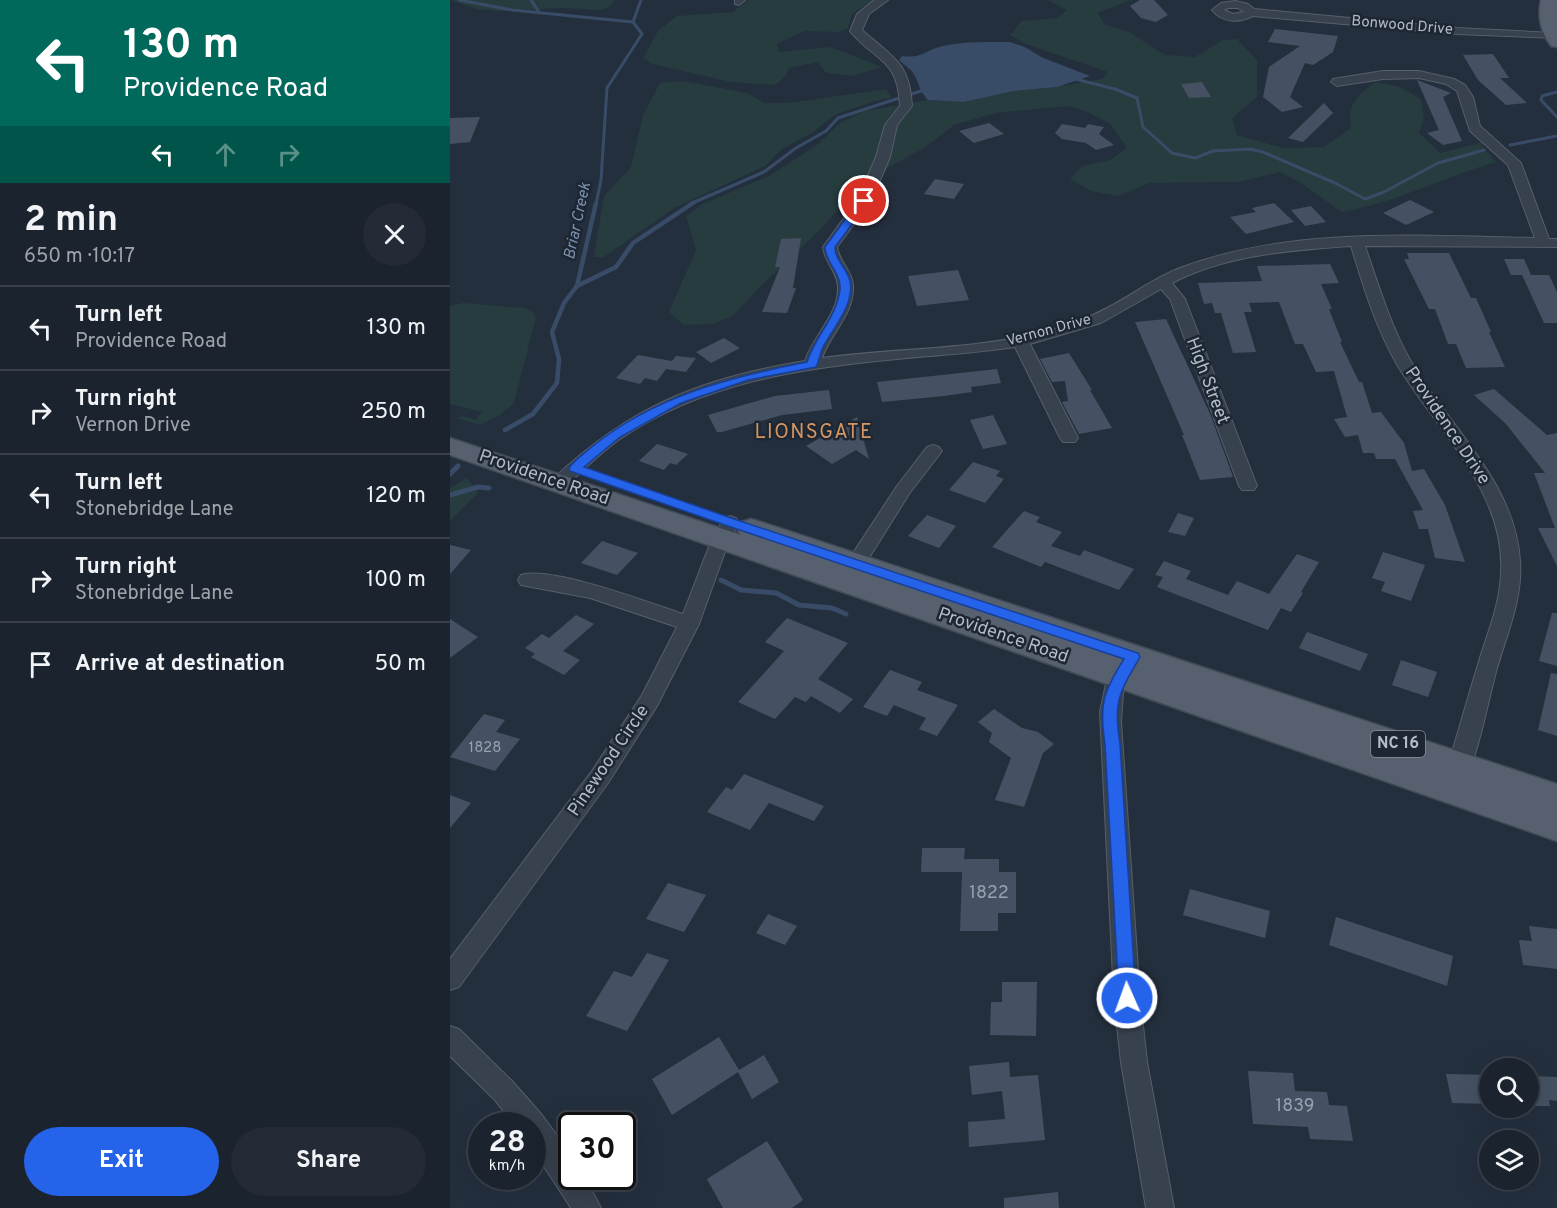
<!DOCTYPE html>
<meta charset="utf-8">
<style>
body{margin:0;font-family:Overpass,sans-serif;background:#242b36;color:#f1f3f6;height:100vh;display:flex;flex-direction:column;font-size:22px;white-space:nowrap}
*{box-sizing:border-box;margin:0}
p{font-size:20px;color:#a0a4aa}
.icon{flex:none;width:33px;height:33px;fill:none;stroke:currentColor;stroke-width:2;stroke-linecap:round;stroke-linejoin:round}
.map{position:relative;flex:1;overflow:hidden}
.panel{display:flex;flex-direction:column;background:#1b232e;width:450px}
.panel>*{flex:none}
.hud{background:#00695c;color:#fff;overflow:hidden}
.fabs{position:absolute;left:1029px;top:1058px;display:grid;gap:12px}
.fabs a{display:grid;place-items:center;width:60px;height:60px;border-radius:50%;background:#1b232e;box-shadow:0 6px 24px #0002,0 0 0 2px #39404a;font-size:30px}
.speed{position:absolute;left:18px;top:1112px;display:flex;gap:12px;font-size:30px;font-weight:700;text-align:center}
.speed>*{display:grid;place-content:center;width:78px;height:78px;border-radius:50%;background:#1b232e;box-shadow:0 6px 24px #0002,0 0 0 2px #39404a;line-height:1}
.speed small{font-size:15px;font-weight:400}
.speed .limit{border:3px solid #111;border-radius:9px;background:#fff;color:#111}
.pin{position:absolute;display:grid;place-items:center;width:51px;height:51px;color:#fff;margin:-26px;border:3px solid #fff;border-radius:50%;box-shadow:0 2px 6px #0007}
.me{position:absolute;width:66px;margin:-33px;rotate:358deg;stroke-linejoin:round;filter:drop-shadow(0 0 4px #0008)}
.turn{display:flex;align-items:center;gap:21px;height:126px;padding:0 24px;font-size:27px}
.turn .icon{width:78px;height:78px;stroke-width:2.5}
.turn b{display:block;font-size:42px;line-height:51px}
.lanes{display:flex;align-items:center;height:57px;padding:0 24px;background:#0003;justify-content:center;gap:30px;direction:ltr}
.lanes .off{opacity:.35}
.round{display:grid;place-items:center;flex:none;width:63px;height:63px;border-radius:32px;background:#242b36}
.summary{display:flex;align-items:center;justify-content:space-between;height:102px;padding:0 24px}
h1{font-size:36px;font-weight:700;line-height:45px}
.primary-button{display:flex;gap:12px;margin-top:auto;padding:12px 24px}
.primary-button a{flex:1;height:69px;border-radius:36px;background:#2563eb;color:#fff;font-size:24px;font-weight:700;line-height:69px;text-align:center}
.primary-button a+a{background:#242b36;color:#f1f3f6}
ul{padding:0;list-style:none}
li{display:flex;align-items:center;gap:18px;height:84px;padding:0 24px;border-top:2px solid #39404a}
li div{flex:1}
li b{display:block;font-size:22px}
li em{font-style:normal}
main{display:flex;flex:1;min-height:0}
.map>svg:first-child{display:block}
.green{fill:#263c3f}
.water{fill:#394c67}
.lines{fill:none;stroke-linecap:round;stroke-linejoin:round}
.stream-far2{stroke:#394c67;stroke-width:3}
.stream-far1{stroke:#394c67;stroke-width:4.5}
.stream{stroke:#394c67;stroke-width:5}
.building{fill:#455162}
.street-casing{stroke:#565f6c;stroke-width:2}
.primary-casing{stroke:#414a57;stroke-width:3}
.street{fill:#38414e;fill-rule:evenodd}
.primary{fill:#56606e;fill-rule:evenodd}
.route{fill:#2563eb;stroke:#184099;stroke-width:1.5}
.labels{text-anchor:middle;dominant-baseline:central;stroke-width:5;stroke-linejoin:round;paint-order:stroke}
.far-street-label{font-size:15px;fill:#b4bcc9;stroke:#1d2633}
.number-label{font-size:15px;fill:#98a1af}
.far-water-label{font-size:16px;font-style:italic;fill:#7c92b1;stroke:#1d2633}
.shield{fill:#1d2633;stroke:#878f9c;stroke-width:1.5}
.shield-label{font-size:16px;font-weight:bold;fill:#b4bcc9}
.street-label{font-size:18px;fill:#b4bcc9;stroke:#1d2633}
.near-number-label{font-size:18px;fill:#98a1af}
.neighbourhood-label{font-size:20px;letter-spacing:1.5px;fill:#d59563;stroke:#1d2633}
</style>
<main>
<section class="panel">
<div class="hud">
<div class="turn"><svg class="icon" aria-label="left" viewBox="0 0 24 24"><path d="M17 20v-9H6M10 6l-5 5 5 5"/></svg><div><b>130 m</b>Providence Road</div></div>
<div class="lanes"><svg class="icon" aria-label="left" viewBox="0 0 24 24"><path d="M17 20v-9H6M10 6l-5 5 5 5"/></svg><svg class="icon off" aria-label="ahead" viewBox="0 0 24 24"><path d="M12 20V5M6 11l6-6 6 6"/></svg><svg class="icon off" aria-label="right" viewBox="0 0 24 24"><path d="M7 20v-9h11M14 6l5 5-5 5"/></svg></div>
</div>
<div class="summary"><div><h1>2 min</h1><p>650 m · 10:17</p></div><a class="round"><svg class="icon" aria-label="close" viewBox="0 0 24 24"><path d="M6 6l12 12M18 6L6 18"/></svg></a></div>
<ul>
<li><svg class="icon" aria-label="left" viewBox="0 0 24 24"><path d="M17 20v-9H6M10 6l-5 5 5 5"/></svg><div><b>Turn left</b><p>Providence Road</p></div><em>130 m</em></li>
<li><svg class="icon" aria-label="right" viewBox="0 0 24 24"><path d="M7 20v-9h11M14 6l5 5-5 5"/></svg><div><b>Turn right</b><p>Vernon Drive</p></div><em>250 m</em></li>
<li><svg class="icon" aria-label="left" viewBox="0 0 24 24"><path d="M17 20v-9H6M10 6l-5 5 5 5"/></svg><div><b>Turn left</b><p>Stonebridge Lane</p></div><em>120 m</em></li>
<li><svg class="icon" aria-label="right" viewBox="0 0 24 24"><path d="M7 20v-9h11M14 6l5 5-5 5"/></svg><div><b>Turn right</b><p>Stonebridge Lane</p></div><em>100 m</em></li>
<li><svg class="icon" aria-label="arrive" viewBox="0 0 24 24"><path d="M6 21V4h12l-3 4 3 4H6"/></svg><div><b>Arrive at destination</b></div><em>50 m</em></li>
</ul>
<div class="primary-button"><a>Exit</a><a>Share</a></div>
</section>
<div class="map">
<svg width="1107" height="1208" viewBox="0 0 1107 1208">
<rect width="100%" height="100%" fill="#242f3e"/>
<!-- green -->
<g class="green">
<polygon points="1,0 165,0 159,7 149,10 111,8 49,11 26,9"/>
<polygon points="298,0 422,0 402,14 398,28 388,32 354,31 327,44 329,52 380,47 432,67 403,76 376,73 368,62 339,68 336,76 325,85 281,82 202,64 193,58 208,31 227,16 283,12"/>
<path d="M598,0H680L648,13L654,24L679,32L715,55L745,57L773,40L787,39L807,60V97L782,118L787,135L833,148L874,147L901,128C897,104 907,95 926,82L950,87L971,99L974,119L969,133L990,153L1030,143L1046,162C994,177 945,203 892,212L851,183L830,172L788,182L699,183L669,196L641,191L620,179L632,166L660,160L677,148L660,124L638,112L618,106L546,113L504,125L474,148L410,183L372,228L306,291L283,316L263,324L234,325L219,312L246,250L236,216L253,204L319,176L367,145L390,123L415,111L478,100L514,102L564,91L607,87L652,79L658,72L576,44L560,35L572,21L607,18L617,10Z"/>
<polygon points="233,81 297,93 314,103 338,103 436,89 442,98 425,101 384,115 362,133 332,149 315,166 224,208 154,257 144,257 154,196 181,167 193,115 210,83"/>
<polygon points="13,303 75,308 82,311 86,317 64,403 49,416 29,425 8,418 12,416 25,420 33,412 0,404 0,306"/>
<polygon points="17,478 28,493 0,521 0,488"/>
</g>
<!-- water -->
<path class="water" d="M560,42L575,47L591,57L640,76L607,87L564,91L514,102L478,100C468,88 471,90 466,78C463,70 455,66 449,60L452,56C472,59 475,50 493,46C513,41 540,42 560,42Z"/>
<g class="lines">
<!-- stream-far2 -->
<g class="stream-far2">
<polyline points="9,0 62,10 183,22"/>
<polyline points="81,0 89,12"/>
<polyline points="183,22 191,0"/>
<polyline points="625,79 665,89 687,98 693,127 722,153 745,158 763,151 800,149 813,152 885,183 915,199 934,192 988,163 1034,150"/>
<polyline points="1107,92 1092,96 1091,100 1107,117"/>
<polyline points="1060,145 1107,136"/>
<polyline points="146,204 151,180 157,88 192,34 183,22"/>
<polyline points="240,204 314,172 346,148 376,131 388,118 477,89"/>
</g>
<!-- stream-far1 -->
<g class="stream-far1">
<polyline points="127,286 166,267 183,243 243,203"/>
<polyline points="55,430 83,414 107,383 109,359 102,332 114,303 127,286 146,203"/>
</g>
<!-- stream -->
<g class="stream">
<polyline points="0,474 8,466"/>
<polyline points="0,495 28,487 39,488"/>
<polyline points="271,580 291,590 326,593 349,605 382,608 396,614"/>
</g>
</g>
<!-- building -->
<g class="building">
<polygon points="690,0 704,0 718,15 706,22 691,18 680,6"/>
<polygon points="825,29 888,36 883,52 863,65 855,63 840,97 853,107 832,112 813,97 819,67 850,46 818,42"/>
<polygon points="1043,54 1059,78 1050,78 1077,103 1056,105 1028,80 1013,55"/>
<polygon points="967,80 1001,93 993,97 1012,141 993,145 977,133 989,130"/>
<polygon points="752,82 761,97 739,98 731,84"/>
<polygon points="874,103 883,113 853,142 838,138"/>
<polygon points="30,117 20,142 0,144 0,118"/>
<polygon points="539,123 554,134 524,143 509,131"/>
<polygon points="612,124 635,128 638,124 654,127 649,134 664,145 646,150 636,143 612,139 605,133"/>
<polygon points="485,179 514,184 504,199 474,194"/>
<polygon points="960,200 984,212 956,225 933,213"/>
<polygon points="824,203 844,222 796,234 780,217 806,212 802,208"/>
<polygon points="861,206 876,222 855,226 841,210"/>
<polygon points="351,238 343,288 346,288 337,313 312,312 330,267 325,267 331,239"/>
<polygon points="957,253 999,253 1021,298 1026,298 1041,332 1039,332 1055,367 1016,368 1006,344 998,344 985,309 979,309 954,259 959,259"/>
<polygon points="1054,259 1074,259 1081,275 1061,275"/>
<polygon points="880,264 889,283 871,284 882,309 879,309 892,342 890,342 909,382 912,382 922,413 931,412 954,443 962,471 974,469 995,505 1015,562 985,558 978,529 969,529 963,511 973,510 945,459 926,459 924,453 913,453 908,435 895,437 884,419 897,417 884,371 866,372 853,344 845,344 829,302 799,303 802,312 794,312 806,352 783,353 771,313 765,313 762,303 754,304 748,283 812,281 807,266"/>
<polygon points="508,270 519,300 467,306 458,276"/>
<polygon points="1072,275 1099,275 1107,292 1107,323 1094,323"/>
<polygon points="716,319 761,416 783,477 750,480 732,435 734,435 685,322"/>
<polygon points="274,338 290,348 261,363 246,352"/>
<polygon points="619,353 642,390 640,390 662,428 629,434 612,402 618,401 615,381 602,382 590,359"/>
<polygon points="188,355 222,361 226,356 246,358 236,372 216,369 207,381 195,378 190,384 166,378"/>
<polygon points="547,369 551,383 521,387 522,392 494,396 432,402 427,382"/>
<polygon points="1044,389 1097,435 1107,433 1107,566 1088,528 1105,528 1084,473 1095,473 1056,424 1024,395"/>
<polygon points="379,390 382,409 332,415 272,432 267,432 258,415 325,396"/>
<polygon points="543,415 557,444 533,449 520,420"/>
<polygon points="407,417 419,459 406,450 382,464 356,446"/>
<polygon points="207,444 220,448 238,454 226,465 220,463 214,470 189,461"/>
<polygon points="523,462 550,471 546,476 554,479 535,503 499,490"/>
<polygon points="574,511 590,517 586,522 612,532 601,546 630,556 634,550 684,569 669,590 595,562 591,567 542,547"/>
<polygon points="728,513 744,518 735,536 718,532"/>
<polygon points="477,515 506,526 489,548 458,536"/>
<polygon points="152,541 188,553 167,575 131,563"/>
<polygon points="0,545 21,550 0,574"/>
<polygon points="933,552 975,565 961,601 931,591 935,582 922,578"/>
<polygon points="847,554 869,562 851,592 853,593 841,612 831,608 818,630 707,587 713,577 705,575 714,561 741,571 736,579 778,595 787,581 819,594"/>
<polygon points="1102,613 1107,613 1107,666 1089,661"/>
<polygon points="126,615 144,624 113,651 130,660 114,675 81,657 85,654 75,648 92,634 99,638"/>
<polygon points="337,618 398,643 368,679 403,699 390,713 361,696 356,702 345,697 325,719 288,702 334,651 315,642"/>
<polygon points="0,619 28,637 0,658"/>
<polygon points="857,632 918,654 910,671 849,648"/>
<polygon points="951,660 987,672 978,697 942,685"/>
<polygon points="440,670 472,682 467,690 508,705 487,736 469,729 476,718 444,705 437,716 413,707"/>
<polygon points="1101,673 1107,674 1107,736 1088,730"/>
<polygon points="544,709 572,728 588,732 604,744 593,753 574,807 545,800 561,758 539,742 542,733 528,722"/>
<polygon points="34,714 55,720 46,732 70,739 45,771 0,757"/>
<polygon points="294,774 374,806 364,821 319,803 300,830 257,812 276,787 282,790"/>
<polygon points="0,795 21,803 0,828"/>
<polygon points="472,848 515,848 514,859 549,859 549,872 566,872 566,913 548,913 548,931 510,931 512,872 471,872"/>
<polygon points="218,883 256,895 234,932 196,919"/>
<polygon points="740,889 820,911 815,938 733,915"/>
<polygon points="318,914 347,926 335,945 306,933"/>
<polygon points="886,917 1003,956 997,986 879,945"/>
<polygon points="1079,926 1107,929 1107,969 1073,965 1069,940 1082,941"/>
<polygon points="197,953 219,960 177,1031 136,1016 164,971 182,977"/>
<polygon points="552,982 587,982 586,1036 540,1035 541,1002 552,1002"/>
<polygon points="269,1037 289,1070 314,1055 329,1082 302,1099 288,1072 222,1115 202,1079"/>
<polygon points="559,1062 560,1077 588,1075 595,1140 519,1147 518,1122 555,1119 552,1091 522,1095 519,1066"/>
<polygon points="798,1071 843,1073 845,1091 877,1092 879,1105 897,1106 903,1141 860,1139 858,1127 803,1124"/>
<polygon points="996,1074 1040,1075 1040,1104 1002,1103"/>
<polygon points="1078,1076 1107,1077 1107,1101 1099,1100 1100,1106 1078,1106"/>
<polygon points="317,1141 353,1200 342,1208 273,1208 257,1179"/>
<polygon points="608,1192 609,1208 554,1208 554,1198"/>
</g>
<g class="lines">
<defs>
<g id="street">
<polygon points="285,0 295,0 289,5 285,4"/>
<path d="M424,0H438L419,14L412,30C442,57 460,62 462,106L447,125L440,157L421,201L387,247C389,262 403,272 403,285C405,313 380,334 372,358C445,348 522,350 594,332C616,326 637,319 657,308C683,295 706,276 733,267C844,226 969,236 1085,238L1058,165L1020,131L1007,91L996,84L969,78L933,79L887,86L881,82L883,79L933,71H969L1004,79L1015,85L1023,97L1030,126L1071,163L1099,239H1107V247L915,246C928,284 940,324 960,360C998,426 1065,481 1070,561C1073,599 1056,636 1046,672C1037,706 1028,755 1013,785L1005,788L997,785L994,779C1006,740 1017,700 1029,661C1038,632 1050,604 1051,573C1056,490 983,427 945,361C925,325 913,285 901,246C842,250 775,255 722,283L735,299L807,486L804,490H792L789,486L720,299L711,289L651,323L580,344L628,438L625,442H613L610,438L565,347C526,353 486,355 447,359C350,368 252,383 170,439C150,453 133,470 115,487H103L100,483L103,479C181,406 251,378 355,361C363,335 389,315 388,287C388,272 374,262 373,247L407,200L426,157L435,125L450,106C448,58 427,63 400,31L407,14Z"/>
<path d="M785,1L798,4L804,9L1007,28L1103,33L1107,34V38L1007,34L803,16C789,23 772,23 762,10L771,3ZM778,8H788L794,12L783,14L774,10Z"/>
<polygon points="483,445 489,447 492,451 459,494 412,569 405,571 398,569 396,564 447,486 477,447"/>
<path d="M280,516L286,518L289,522L276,549L249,624L207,706L158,783L9,987L0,990V959L142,771L192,695L227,627L140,598L71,585L68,580L71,575C102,566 200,603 233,614L258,549L274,518Z"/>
<polygon points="678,656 685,659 688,664 673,693 671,722 690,998 697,1062 724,1208 696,1208 671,1062 664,998 650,712 656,684 671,659"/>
<polygon points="0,1026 9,1029 62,1081 92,1115 122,1156 122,1176 134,1176 151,1208 121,1208 82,1148 82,1125 65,1125 44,1099 0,1056"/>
</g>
<g id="primary">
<path d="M1091,0H1107V47L1101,46C1091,32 1087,17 1091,0Z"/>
<polygon points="0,438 291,535 287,529 291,522 301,519 311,522 1107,784 1107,841 0,455"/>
</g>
</defs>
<!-- street casing -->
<use href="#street" class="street-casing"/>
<!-- primary casing -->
<use href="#primary" class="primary-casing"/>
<!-- street -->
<use href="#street" class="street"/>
<!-- primary -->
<use href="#primary" class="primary"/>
</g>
<!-- route -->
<path class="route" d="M410,199L419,201L385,247C385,261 397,268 400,281C405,305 382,329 372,349C370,355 369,361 366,367L298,380L231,403L170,437L134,467L284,519L688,653L690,657C669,694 663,700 670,744L686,998L684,1004L677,1006L671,1004L669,998L655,744C649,705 653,692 674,659L275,525L120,471L119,468C125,459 135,453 143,446C205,396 281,377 357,362C365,337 387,316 390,290C392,273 375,263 375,247Z"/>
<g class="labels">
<!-- far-street labels -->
<g class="far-street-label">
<text transform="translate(952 26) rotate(5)">Bonwood Drive</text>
<text transform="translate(599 331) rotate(-15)">Vernon Drive</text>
</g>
<!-- number labels -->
<g class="number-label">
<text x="35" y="748">1828</text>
</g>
<!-- far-water labels -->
<g class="far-water-label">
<text transform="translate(128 221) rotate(-78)">Briar Creek</text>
</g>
<!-- shield labels -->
<rect class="shield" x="921" y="731" width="54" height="26" rx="4.5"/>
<g class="shield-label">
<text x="948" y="744">NC 16</text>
</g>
<!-- street labels -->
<g class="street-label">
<text transform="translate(757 381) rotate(69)">High Street</text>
<text transform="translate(997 426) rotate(56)">Providence Drive</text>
<text transform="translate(94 478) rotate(19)">Providence Road</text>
<text transform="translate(553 636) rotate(19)">Providence Road</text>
<text transform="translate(159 761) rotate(-56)">Pinewood Circle</text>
</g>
<!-- near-number labels -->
<g class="near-number-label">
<text x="539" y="893">1822</text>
<text x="845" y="1106">1839</text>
</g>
<!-- neighbourhood labels -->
<g class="neighbourhood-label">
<text x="364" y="433">LIONSGATE</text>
</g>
</g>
</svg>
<div class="fabs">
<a><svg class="icon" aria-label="search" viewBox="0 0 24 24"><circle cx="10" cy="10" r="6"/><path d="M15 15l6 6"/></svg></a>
<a><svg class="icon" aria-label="layers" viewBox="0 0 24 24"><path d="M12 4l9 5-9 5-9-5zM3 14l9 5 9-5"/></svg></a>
</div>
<div class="speed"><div>28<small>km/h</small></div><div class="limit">30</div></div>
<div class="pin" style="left:414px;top:201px;background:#d93025"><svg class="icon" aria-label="arrive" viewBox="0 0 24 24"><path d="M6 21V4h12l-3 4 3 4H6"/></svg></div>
<svg class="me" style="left:677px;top:998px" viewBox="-20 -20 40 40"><circle r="17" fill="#2563eb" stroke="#fff" stroke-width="3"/><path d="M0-11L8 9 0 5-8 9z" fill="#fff"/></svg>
</div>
</main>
